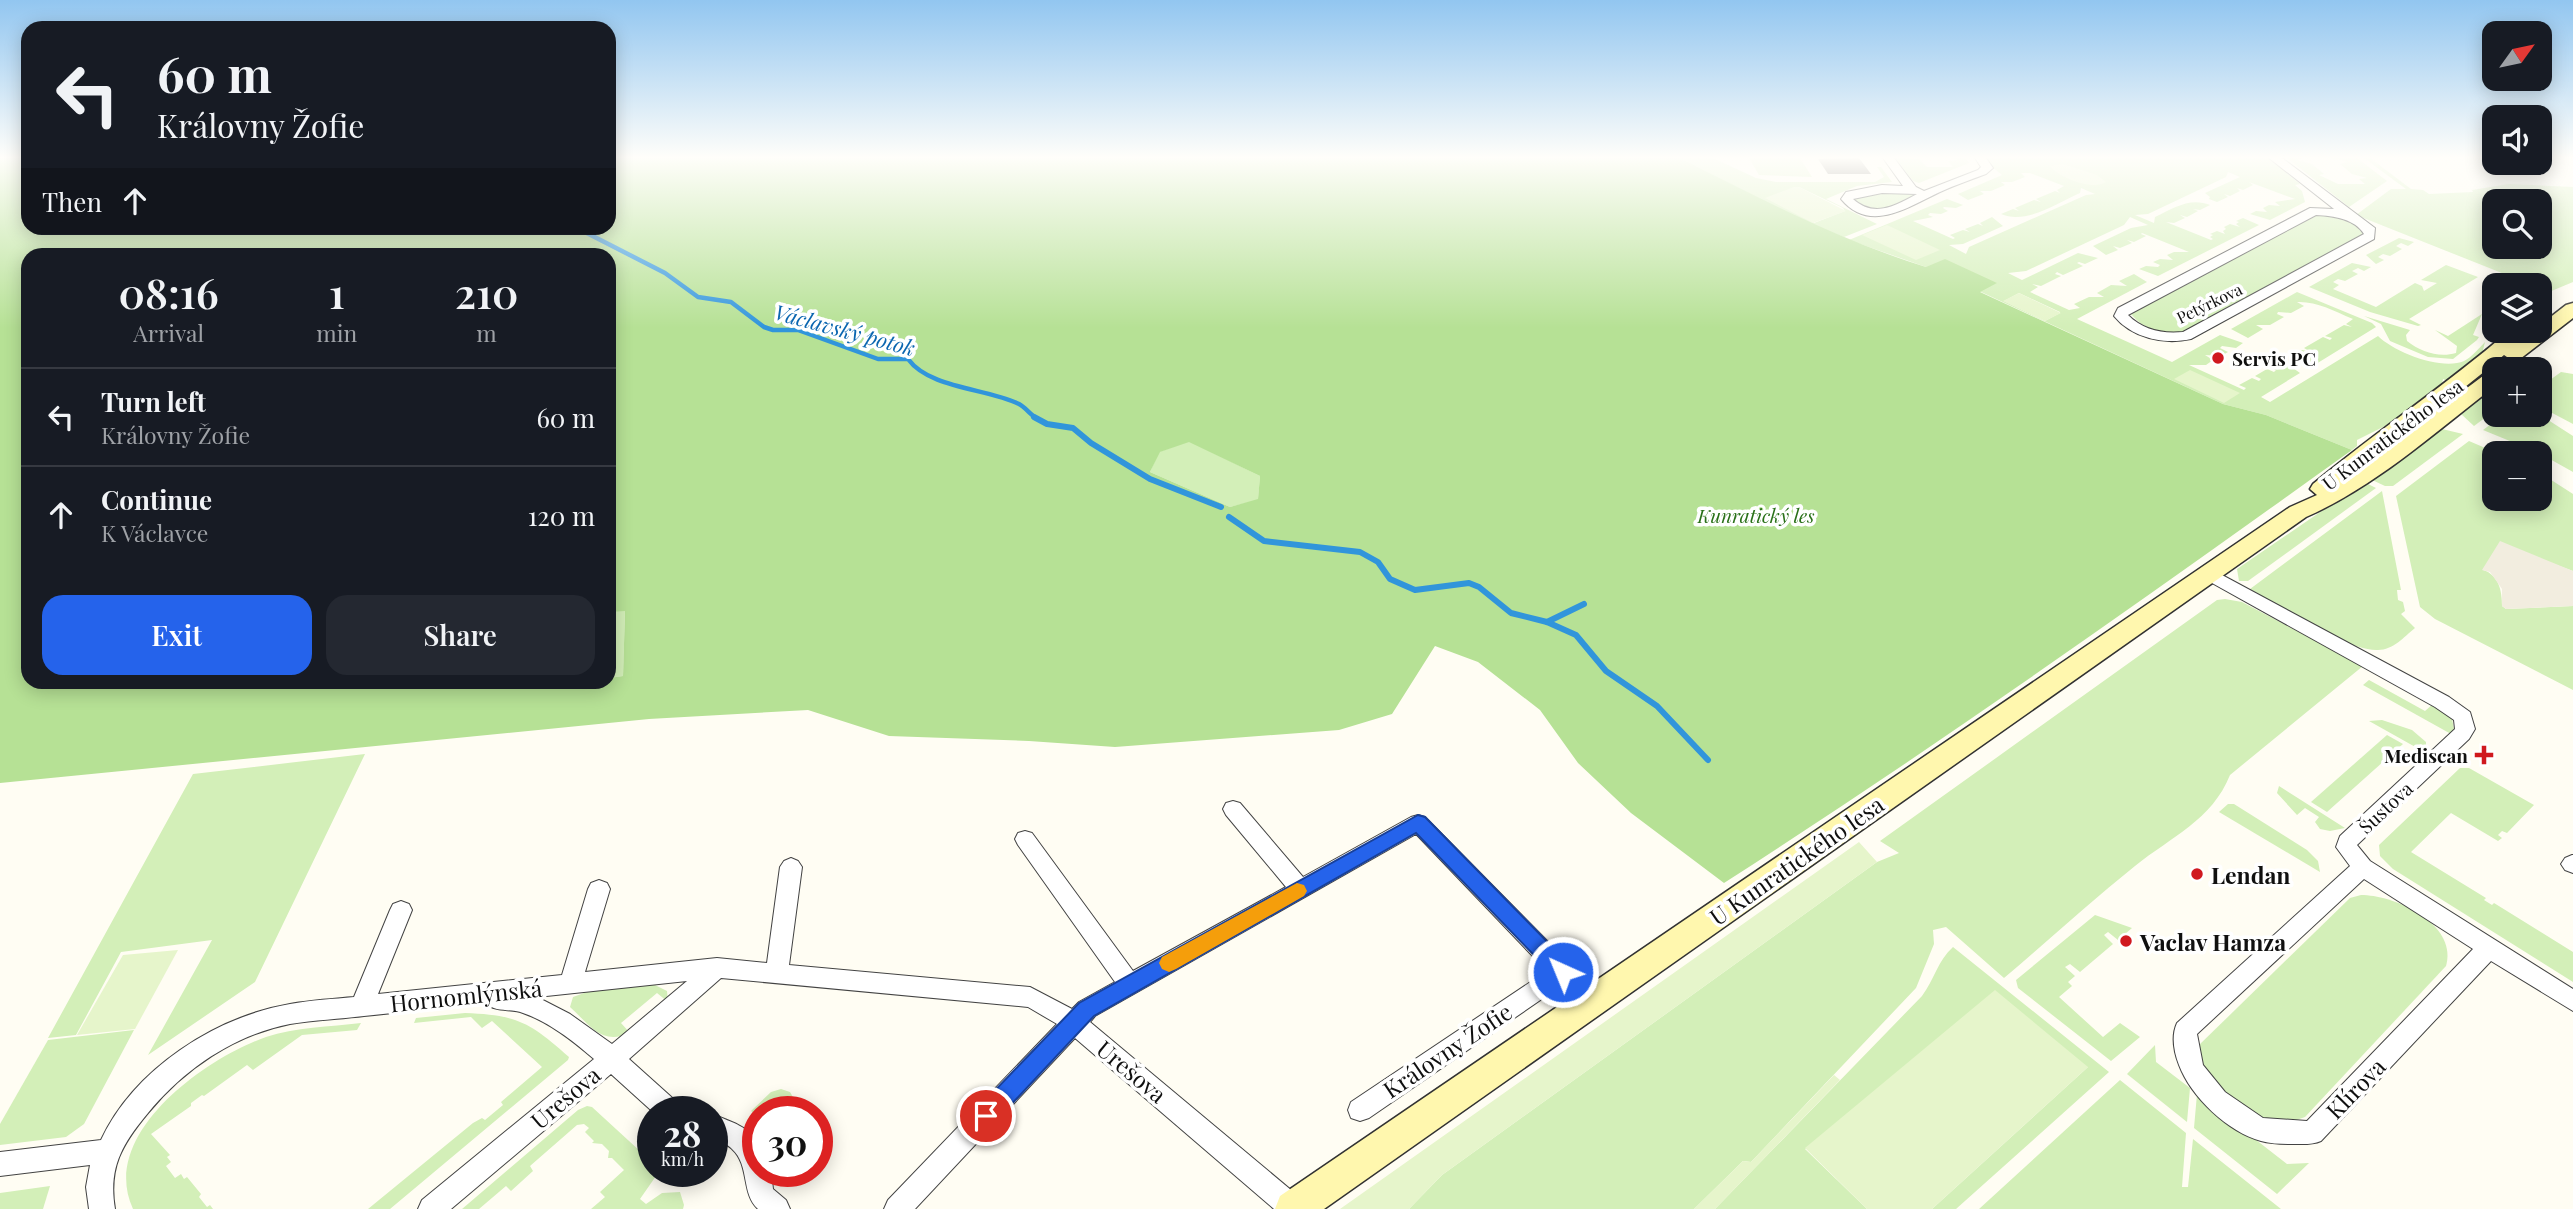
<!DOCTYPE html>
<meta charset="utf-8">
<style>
body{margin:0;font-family:"Playfair Display",serif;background:#242831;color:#f1f3f6;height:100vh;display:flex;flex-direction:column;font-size:26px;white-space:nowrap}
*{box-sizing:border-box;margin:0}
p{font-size:23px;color:#9ea1a6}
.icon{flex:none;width:38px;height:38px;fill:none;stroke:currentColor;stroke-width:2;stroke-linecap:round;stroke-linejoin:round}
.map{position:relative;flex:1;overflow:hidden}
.drawer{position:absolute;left:21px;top:248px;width:595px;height:441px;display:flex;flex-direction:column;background:#171b24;border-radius:21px;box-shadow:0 4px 18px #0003}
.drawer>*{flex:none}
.guide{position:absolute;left:21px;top:21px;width:595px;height:214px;border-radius:21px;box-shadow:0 4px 18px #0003;background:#171b24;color:#f1f3f6;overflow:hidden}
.needle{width:46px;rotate:57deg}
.tools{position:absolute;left:2482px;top:21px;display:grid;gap:14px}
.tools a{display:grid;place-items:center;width:70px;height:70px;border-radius:14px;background:#171b24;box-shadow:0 4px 18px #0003;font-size:35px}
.speed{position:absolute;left:637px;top:1096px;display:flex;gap:14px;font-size:35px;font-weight:700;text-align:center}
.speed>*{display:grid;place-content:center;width:91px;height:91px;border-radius:50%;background:#171b24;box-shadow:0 4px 18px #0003;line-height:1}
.speed small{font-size:18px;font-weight:400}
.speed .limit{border:10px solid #d22;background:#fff;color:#111}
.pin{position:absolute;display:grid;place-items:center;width:60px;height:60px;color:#fff;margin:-30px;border:4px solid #fff;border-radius:50%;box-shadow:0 2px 7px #0007}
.me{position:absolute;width:77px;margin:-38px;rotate:316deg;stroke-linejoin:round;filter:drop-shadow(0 0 5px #0008)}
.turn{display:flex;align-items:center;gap:24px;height:147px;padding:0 21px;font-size:32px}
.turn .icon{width:91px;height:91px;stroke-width:2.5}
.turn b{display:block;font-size:49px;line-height:60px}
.then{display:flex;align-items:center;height:66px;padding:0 21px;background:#0003;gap:14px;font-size:26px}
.eta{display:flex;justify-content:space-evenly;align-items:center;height:119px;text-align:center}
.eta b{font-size:42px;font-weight:600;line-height:49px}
.action{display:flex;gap:14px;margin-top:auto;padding:14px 21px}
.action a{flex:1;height:80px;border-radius:21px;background:#2563eb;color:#fff;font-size:28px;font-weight:600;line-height:80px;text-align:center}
.action a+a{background:#242831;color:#f1f3f6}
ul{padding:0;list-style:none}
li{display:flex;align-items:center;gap:21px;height:98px;padding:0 21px;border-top:2px solid #363941}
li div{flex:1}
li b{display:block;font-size:26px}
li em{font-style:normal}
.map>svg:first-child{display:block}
.green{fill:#d3efb8;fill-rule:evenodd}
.forest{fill:#b6e195;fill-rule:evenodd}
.pitch{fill:#e6f5cb}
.plaza{fill:#f2eddf}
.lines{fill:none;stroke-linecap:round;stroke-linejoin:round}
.stream-far1{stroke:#3195db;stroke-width:4.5}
.stream{stroke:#3195db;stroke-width:6}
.building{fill:#5a514b}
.street-casing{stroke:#434343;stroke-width:2}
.secondary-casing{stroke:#323232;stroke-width:3}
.street{fill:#fff;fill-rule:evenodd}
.secondary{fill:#fff7ae;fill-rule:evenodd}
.route{fill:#2563eb;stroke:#184099;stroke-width:2}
.slow{fill:#f59e0b}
.poi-dot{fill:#d0191f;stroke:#fff;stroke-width:2.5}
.labels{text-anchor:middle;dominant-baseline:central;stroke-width:7;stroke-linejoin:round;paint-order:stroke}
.far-street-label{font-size:16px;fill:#101010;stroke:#fff}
.poi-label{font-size:19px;font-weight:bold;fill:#101010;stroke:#fff;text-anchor:start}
.street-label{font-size:19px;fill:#101010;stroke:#fff}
.park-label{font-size:19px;font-style:italic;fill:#297018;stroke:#fff}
.water-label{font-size:21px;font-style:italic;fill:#0b66b0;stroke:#fff}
.near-street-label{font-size:23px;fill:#101010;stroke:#fff}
.near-poi-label{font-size:23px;font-weight:bold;fill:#101010;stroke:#fff;text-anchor:start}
</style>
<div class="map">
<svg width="2573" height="1209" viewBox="0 0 2573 1209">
<rect width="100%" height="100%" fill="#fffdf3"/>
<!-- green -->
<g class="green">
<path d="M1680,158H1713L1756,178L1776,182H1875L1884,177L1877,167H1881L1892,182L1857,186L1826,199L1877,224L1844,237L1809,224ZM1799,187L1843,208L1845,211L1814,223Z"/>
<polygon points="1749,158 1800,158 1812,177 1759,175"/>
<polygon points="1895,158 1919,159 1927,167 1953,167 1948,161 1958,160 1952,158 1966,158 1969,163 1919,183 1913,181"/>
<path d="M1980,158H2268L2300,184L2295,185L2302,191L2305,202L2270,220L2250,214L2256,211L2267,212L2263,208L2269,205L2280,206L2275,202L2295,199L2249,182L2253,185L2243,190L2237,188L2240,191L2230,196L2224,194L2228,197L2217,202L2209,199L2210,197L2205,193L2240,177L2228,172L2226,177L2148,214L2135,215L2154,223L2155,217C2174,208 2190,197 2210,205L2200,210L2193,209L2198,211L2187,217L2180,215L2185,218L2174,223L2166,222L2211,240L2213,239L2210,237L2213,235L2210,234L2217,231L2225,234L2223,231L2226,229L2224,227L2230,224L2240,227L2236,224L2239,222L2236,221L2243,218L2259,225L2158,276L2139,269L2146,266L2158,267L2160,265L2153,262L2160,259L2173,260L2167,255L2174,252H2189L2142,233L2141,234L2146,236L2134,242L2127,240L2132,243L2120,248L2113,246L2118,250L2106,255L2093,246L2131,228L2148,225L2130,217L2124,225L2026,271L2008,273L2022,280L2078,253L2098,258L2085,264L2079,262L2077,263L2083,266L2063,275L2057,272L2055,274L2061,276L2041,286L2032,284L2038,287L2030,292L2069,310L2080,308L2074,304L2089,297H2104L2097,293L2111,285L2127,286L2119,281L2134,274L2147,282L2077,319L2172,362L2220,335L2243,343L2236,348L2222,346L2220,348L2228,352L2221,356L2205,355L2213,360L2206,365H2189L2244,390L2246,388L2239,385L2252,378L2259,381L2261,379L2255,376L2267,369L2274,372L2276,370L2269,367L2283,361L2300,373L2261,397L2270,402L2378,336C2394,352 2442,371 2464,361C2472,357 2479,348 2485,342L2482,354L2448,381L2443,379L2441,389L2395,421L2357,440V446L2352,450L2266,415L2223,404L1979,291L1996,283L1926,267L1849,240L1947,199L1963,205L1956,208L1944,207L1943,208L1948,211L1941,214L1930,213L1928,215L1933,217L1913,221L1953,239L1955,238L1950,235L1963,230L1970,232L1965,229L1978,224L1983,226L1980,223L1992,217L2003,226L1963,244L1949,245L1966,254L1969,247L2086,195L2095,194L2081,188L2080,193C2057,203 2026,225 2001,214L2013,209L2019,211L2015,208L2034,200L2041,202L2036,199L2055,191L2060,193L2057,190L2064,186L2030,173H2021L2025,177L2012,182H2001L2005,185L1991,191H1980L1984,194L1968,200L1958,194L2002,175L1995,169L1987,168ZM2019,293L2060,312V313L2045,321L2004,301Z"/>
<polygon points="2287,158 2304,158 2297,160 2312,164 2324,174 2319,175 2338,184 2365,184 2359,179 2367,178 2352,174 2340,164 2347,162 2332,158 2357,158 2387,181 2349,207"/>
<path d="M2364,158H2370L2411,189L2423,190L2429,194L2473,192L2472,190L2509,184L2573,187V282L2549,292L2539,288V285H2532L2356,215L2391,189H2406ZM2494,201H2539V247H2494Z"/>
<path d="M1873,193L1911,194L1914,196C1890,207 1877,215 1855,200L1856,197Z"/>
<path d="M2316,213L2349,220L2364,233L2363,236L2188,332C2165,333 2147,333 2131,314L2133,309Z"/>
<polygon points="2399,238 2414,242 2408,246 2401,243 2396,246 2402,249 2390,256 2383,254 2378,257 2384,260 2376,264 2366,255"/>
<polygon points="2352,263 2371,267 2364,271 2358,268 2352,271 2358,274 2345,281 2338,279 2333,282 2339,285 2333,289 2376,307 2415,283 2422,286 2424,291 2437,283 2421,280 2446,265 2478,277 2409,319 2421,325 2418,326 2370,312 2309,287"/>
<path d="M2297,292L2372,323L2376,327L2316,364L2291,356L2302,350L2311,352L2304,348L2323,337L2330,340L2332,338L2325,336L2344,325L2352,327L2346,324L2353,319C2332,310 2316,301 2297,302L2304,306L2291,313L2278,312L2277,314L2284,317L2270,325H2256L2263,329L2248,338L2231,329Z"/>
<path d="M2482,314L2473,335L2479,337L2477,340L2453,359L2428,357L2390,341L2381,324L2364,316L2410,330L2406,335L2407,341C2421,352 2439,358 2456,353L2457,346L2435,330L2448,336Z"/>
<polygon points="2561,372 2573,374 2573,424 2539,406 2539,388"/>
<polygon points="2492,389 2494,411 2474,426 2460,413"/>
<polygon points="2539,414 2573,436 2573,472 2539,453 2483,430 2503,415"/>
<polygon points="2442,429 2463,434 2393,486 2385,486 2370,479"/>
<polygon points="1189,441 1260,476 1258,500 1230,507 1150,472 1159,452"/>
<path d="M2469,441L2497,453H2494V499H2539V472L2573,494V571L2554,564L2483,570C2499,575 2502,591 2502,606L2506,609L2573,606V690L2435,619L2420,607L2396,496Z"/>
<polygon points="2364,482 2376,488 2248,581 2239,581 2237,569"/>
<path d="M2382,491L2401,590H2397L2398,600L2403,602L2405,611L2401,614L2415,628C2404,637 2393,650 2378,650C2349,652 2276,604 2250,589Z"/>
<path d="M2225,599L2242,602L2363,666L2230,775C2212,820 2171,837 2135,866C2090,902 2048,941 2004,978L1946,927L1933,930L1934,944L1916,988L1751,1162L1743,1161L1694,1209H1409L1442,1175L1877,862L1899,853L1880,841L2217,600Z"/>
<polygon points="625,610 623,676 609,678 609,612"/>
<polygon points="2369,680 2425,711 2433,704 2452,719 2454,729 2451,734 2363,685"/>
<polygon points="2382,720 2412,730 2426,742 2426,753 2369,721"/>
<polygon points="2387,735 2403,744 2327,812 2311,802"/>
<polygon points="365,754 255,982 148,1055 212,940 121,952 76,1035 48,1038 193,774"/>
<polygon points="2460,768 2469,768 2534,805 2507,833 2502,831 2498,835 2502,838 2498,841 2451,813 2411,852 2486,898 2484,900 2492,905 2494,903 2573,952 2573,982 2393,869 2380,856 2379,845"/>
<polygon points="2279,786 2345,828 2330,831 2320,829 2315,822 2319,817 2305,808 2297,815 2277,793"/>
<polygon points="2228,804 2234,804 2307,850 2318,861 2320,872 2219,812"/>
<path d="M2361,895C2395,895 2458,924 2446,966L2305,1117L2288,1123L2267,1122L2204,1080L2198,1046L2350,898Z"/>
<polygon points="2095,915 2132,928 2118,940 2108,932 2104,935 2113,944 2080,972 2070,964 2065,967 2075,976 2068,982 2072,986 2059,997 2103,1037 2120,1023 2140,1037 2111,1061 2018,988 2016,980"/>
<path d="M1953,947L2109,1072L1956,1209H1932L2088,1067L1805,1149L1867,1209H1715L1922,996C1934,980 1938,960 1953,947Z"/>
<path d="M653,984L667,991L668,1002L657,993L621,1023L630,1033C601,1046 590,1025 570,1007L573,997L587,992Z"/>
<path d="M465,1013C517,1015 530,1022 569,1057L568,1060L390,1209H368L473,1123L482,1118L485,1120L503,1105L501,1102L542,1067L492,1021L482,1028L471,1017L414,1023L416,1018Z"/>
<path d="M361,1023L357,1030L302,1035L253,1070L247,1065L204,1096L202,1095L191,1103V1106L151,1134L170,1155L167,1157L171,1162L166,1166L175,1178L181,1174L184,1179L187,1177L201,1194L199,1197L207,1207L210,1205L213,1209H133C98,1134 206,1058 266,1037C295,1027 330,1027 361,1023Z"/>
<polygon points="134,1030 84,1124 66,1137 0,1145 0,1124 48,1040"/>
<polygon points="2155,1045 2156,1062 2190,1088 2187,1122 2127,1074"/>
<polygon points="2120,1080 2186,1133 2182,1187 2188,1187 2193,1139 2281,1209 1979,1209"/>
<polygon points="781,1089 790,1092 794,1099 791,1111 758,1111 758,1117 751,1111 771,1092"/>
<polygon points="2197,1094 2287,1164 2309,1163 2277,1194 2194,1128"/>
<polygon points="587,1106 592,1107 653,1163 656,1176 640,1199 646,1204 662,1193 680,1192 684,1205 683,1209 591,1209 605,1197 600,1192 624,1170 612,1158 608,1158 609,1151 602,1144 592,1143 594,1141 585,1132 589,1128 584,1124 577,1125 530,1166 533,1171 511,1191 506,1186 479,1209 462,1209 578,1110"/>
<polygon points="50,1186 43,1209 0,1209 0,1193"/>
</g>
<!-- forest -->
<path class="forest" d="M0,158H28V228H609V158H1680C1761,199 1839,240 1926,267L1945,259L1997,283L1980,292L2223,404L2266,415L2352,450C2145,598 1938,746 1724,883L1631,813L1578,763L1540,710L1478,662L1435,646L1392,714L1339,730L1115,747L1029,741L889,736L808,710L649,719L0,783ZM28,256H609V612L625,611L623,676L609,678V682L566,683L517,688L518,683L28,682ZM1189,442L1260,476L1258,499L1230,507L1150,472L1160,452Z"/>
<!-- pitch -->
<g class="pitch">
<path d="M2063,164L2097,175L2106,182C2093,191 2059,178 2050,166Z"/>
<polygon points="1794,187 1799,187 1846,211 1813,223 1765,198"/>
<polygon points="1887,225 1940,250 1916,260 1862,235"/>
<polygon points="2019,293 2061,313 2045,321 2003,301"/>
<polygon points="2190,370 2240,393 2224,403 2174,379"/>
<polygon points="1859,842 1877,862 1442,1175 1409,1209 1340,1209"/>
<polygon points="178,950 135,1029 77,1035 123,955"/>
<polygon points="1995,990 2088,1067 1932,1209 1867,1209 1805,1148"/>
<polygon points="1834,1075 1840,1080 1715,1209 1694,1209 1743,1161 1751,1162"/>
</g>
<!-- plaza -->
<polygon class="plaza" points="2500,541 2573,571 2573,606 2506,609 2502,606 2502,589 2490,572 2482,570"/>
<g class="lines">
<!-- stream-far1 -->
<path class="stream-far1" d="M577,228L665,273L698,297L731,302L764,327L773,330H798L878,359H908C930,389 987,388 1019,404C1025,407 1030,414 1036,418"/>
<!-- stream -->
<g class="stream">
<polyline points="1034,417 1047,424 1073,428 1091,443 1150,479 1221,507"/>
<polyline points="1229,517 1264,541 1360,552 1378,562 1390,579 1415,590 1469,583 1479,587 1511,613 1547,622 1576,635 1606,671 1657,706 1708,760"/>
<polyline points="1547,622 1584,604"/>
</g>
</g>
<!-- building -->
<polygon class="building" points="1859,158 1871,174 1828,174 1818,159"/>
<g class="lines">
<defs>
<g id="street">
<path d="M1883,158H1894L1916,187L1924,191L1978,170L1981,167L1975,158H1986L1993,168L1986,174C1970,180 1955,185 1940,192C1908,207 1870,234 1841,199L1846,192L1882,185L1903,186ZM1882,193L1917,194C1895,206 1874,218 1853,199Z"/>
<path d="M2269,158H2282L2375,228L2374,239L2191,339C2164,345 2132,338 2114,316L2118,308L2310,208L2334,209ZM2316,215C2334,216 2355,219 2364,234L2183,332C2162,334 2143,330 2128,315Z"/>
<path d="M2209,568L2449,697L2470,712L2475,729L2469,739L2357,845L2370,861L2573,989V1011L2491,961L2321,1141C2312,1145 2304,1144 2294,1144C2283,1144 2272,1144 2261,1141C2228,1132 2191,1097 2179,1065C2174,1052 2171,1036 2177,1023L2350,866L2336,847L2340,836L2455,729L2454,720L2435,707L2203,578L2200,574ZM2364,879L2473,949L2307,1121L2263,1118L2225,1092L2203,1065L2197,1034Z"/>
<path d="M1233,801L1240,803L1303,877L1411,817L1418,815L1425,817L1571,965L1574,972L1571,979L1369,1118L1360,1121L1351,1118L1348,1110L1351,1102L1547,971L1416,834L1095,1016L1090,1022L1303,1200L1307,1209H1274L1075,1038L915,1209H884L888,1200L1057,1024L1028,1007L721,978L629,1059L678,1103L681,1111L653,1112L611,1074L451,1209H418L422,1200L594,1059C573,1041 549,1022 523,1013C511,1008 495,1013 486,1003C446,1007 405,1012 364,1016C340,1019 314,1020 290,1024C234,1035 184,1069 148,1113C122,1144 108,1168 115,1209H89L86,1187L90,1165L0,1176V1152L101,1140C134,1069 215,1017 290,1004C311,1000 333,999 354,997L390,910L393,904L401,901L409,904L412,910L378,994L562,975L588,889L591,883L599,880L607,883L610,889L585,972L717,958L767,963L780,867L784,861L791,858L798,861L802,867L789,965L1030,987L1072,1009L1079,1002L1115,982L1018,845L1015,839L1018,833L1025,831L1032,833L1133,971L1286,887L1226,815L1223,809L1226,803ZM687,981L612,1044L570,1014L537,997Z"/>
<polygon points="2572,855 2573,855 2573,873 2565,870 2561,864 2565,858"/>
<path d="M712,1114C749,1129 758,1129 758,1171H771L773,1189L786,1200L790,1209H758C741,1194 750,1165 732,1149C728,1144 718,1141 712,1139Z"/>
</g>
<path id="secondary" d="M2573,303V318L2520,359L2513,361L2504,355C2455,398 2402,432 2353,473L2487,373L2494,371V387C2434,433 2376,486 2306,517L1324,1209H1275L1280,1196L2290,507L2317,495L2310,489L2313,484C2377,431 2446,385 2509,331H2529L2527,335L2532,331H2539V326L2566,305Z"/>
</defs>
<!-- street casing -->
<use href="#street" class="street-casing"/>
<!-- secondary casing -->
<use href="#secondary" class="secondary-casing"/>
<!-- street -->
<use href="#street" class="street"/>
<!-- secondary -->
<use href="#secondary" class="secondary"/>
</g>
<!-- sky -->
<linearGradient id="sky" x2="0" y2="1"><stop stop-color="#92c6f0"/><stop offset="0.48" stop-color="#fffefa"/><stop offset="1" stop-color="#fffefa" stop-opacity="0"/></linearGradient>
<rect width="2573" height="328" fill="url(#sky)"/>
<!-- route -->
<polygon class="route" points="1418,815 1425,817 1571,966 1574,972 1571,978 1563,981 1556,978 1416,833 1094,1016 994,1123 986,1126 978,1123 974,1116 978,1108 1079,1003"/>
<!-- slow -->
<polygon class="slow" points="1297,883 1304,885 1307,891 1304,896 1176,969 1169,972 1162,969 1159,963 1162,957"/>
<!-- markers -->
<g class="poi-dot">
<circle cx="2218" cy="358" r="7"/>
<path d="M2480.5 744.5h7v7h7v7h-7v7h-7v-7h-7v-7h7z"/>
<circle cx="2197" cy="874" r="7"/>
<circle cx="2126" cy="941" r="7"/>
</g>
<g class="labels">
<!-- far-street labels -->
<g class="far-street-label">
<text transform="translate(2209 303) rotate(-26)">Petýrkova</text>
</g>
<!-- poi labels -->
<g class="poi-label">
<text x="2232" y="358">Servis PC</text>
<text x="2468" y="755" text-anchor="end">Mediscan</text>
</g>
<!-- street labels -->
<g class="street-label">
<text transform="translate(2392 434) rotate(-37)">U Kunratického lesa</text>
<text transform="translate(2385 807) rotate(-43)">Šustova</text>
</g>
<!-- park labels -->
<g class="park-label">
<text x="1756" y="515">Kunratický les</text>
</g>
<!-- water labels -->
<g class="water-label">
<text transform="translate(845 329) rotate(15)">Václavský potok</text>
</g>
<!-- near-street labels -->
<g class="near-street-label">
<text transform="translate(1796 860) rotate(-35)">U Kunratického lesa</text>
<text transform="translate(466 995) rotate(-6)">Hornomlýnská</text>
<text transform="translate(1447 1050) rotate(-34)">Královny Žofie</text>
<text transform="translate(1132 1071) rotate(40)">Urešova</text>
<text transform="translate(2355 1088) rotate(-46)">Klírova</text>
<text transform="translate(565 1097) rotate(-40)">Urešova</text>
</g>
<!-- near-poi labels -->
<g class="near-poi-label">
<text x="2211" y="874">Lendan</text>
<text x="2140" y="941">Vaclav Hamza</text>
</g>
</g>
</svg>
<div class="tools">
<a><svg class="needle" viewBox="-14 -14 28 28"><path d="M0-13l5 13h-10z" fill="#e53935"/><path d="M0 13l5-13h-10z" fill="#9ea1a6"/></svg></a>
<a><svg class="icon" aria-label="sound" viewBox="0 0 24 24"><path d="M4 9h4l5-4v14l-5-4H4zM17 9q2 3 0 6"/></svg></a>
<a><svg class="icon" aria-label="search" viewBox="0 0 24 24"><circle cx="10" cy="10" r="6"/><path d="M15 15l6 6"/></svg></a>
<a><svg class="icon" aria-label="layers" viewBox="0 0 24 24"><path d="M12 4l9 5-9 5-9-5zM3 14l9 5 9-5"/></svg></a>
<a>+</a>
<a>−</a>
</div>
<div class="speed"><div>28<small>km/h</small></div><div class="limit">30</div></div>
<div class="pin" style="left:986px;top:1116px;background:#d93025"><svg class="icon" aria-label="arrive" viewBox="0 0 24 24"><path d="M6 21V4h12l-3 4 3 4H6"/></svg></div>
<svg class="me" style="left:1563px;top:972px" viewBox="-20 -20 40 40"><circle r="17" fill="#2563eb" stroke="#fff" stroke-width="3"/><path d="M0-11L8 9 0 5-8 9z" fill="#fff"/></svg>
<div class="guide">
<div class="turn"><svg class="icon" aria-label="left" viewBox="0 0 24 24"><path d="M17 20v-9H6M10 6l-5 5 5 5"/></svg><div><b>60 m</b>Královny Žofie</div></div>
<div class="then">Then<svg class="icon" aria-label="ahead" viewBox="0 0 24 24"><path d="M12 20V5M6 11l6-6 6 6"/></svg></div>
</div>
<section class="drawer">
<div class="eta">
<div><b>08:16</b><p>Arrival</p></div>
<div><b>1</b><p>min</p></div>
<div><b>210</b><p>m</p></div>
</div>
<ul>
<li><svg class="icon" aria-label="left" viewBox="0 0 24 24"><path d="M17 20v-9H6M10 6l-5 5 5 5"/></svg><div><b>Turn left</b><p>Královny Žofie</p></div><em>60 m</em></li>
<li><svg class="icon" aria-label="ahead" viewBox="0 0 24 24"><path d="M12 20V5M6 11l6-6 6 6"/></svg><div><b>Continue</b><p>K Václavce</p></div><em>120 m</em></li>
</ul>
<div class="action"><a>Exit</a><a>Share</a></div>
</section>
</div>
